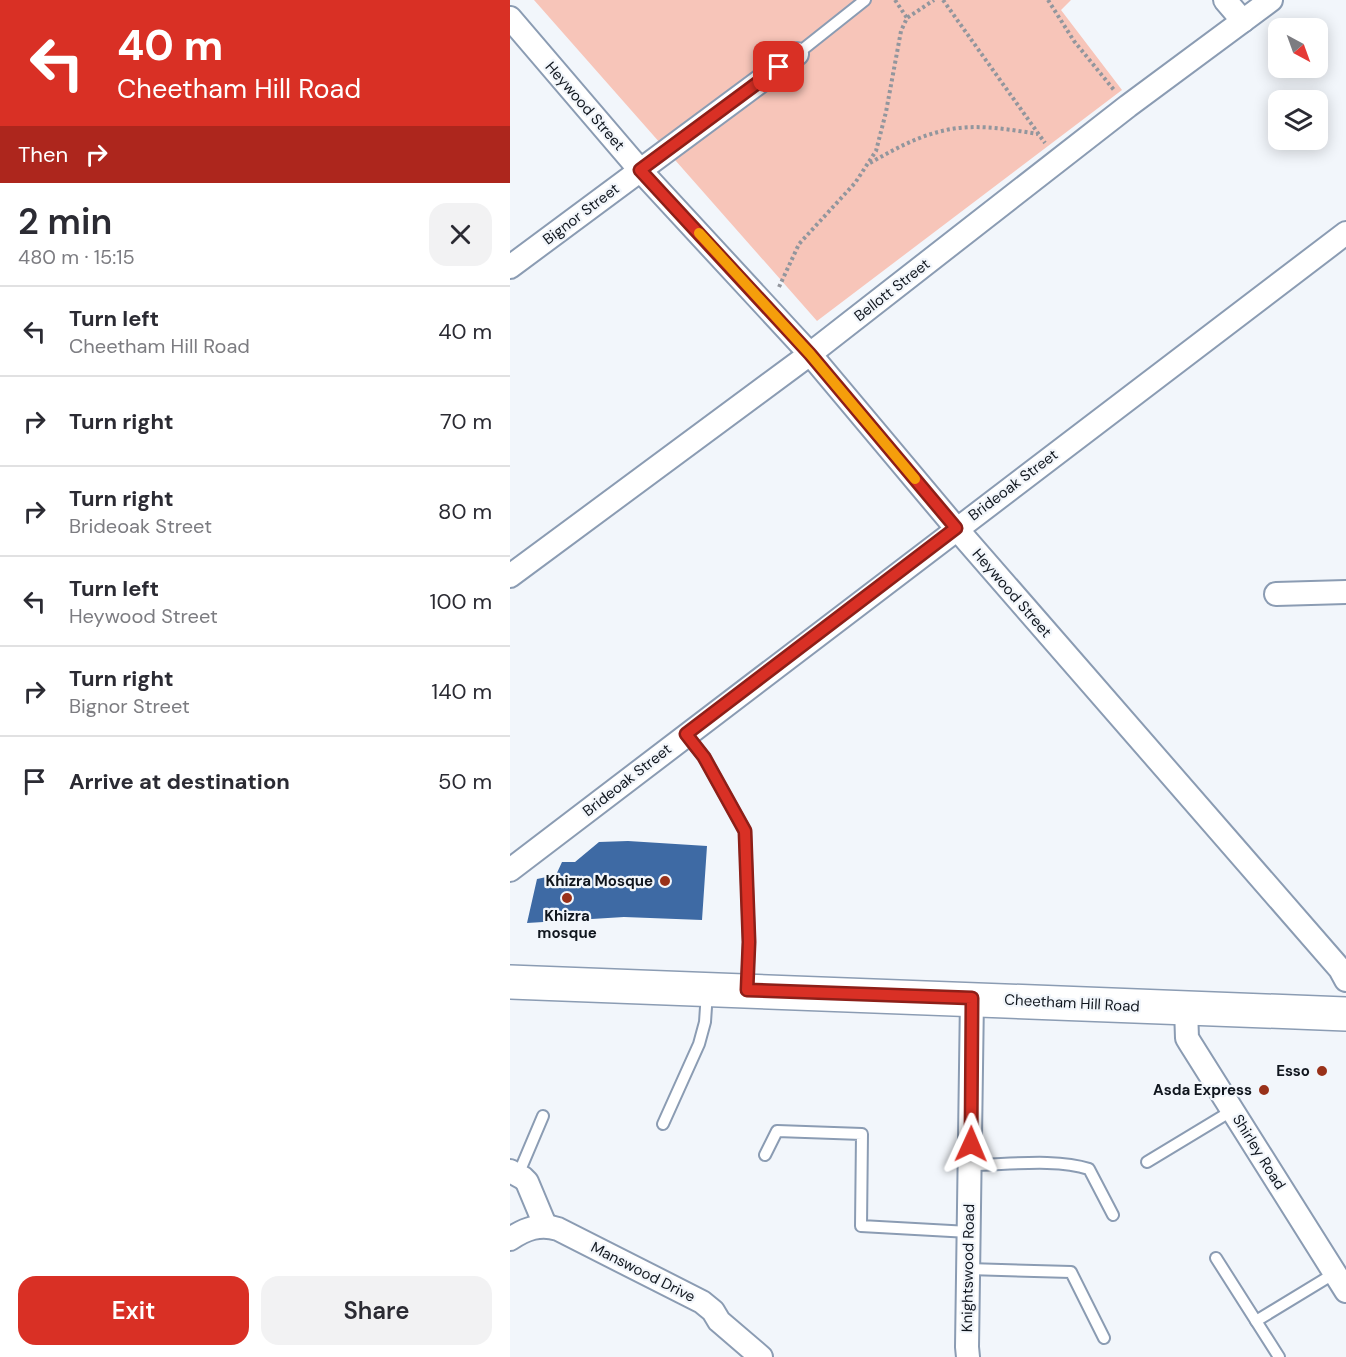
<!DOCTYPE html>
<meta charset="utf-8">
<style>
body{margin:0;font-family:"DM Sans",sans-serif;background:#f2f2f3;color:#2b2b33;height:100vh;display:flex;flex-direction:column;font-size:22px;white-space:nowrap}
*{box-sizing:border-box;margin:0}
p{font-size:20px;color:#7c7c81}
.icon{flex:none;width:33px;height:33px;fill:none;stroke:currentColor;stroke-width:2;stroke-linecap:round;stroke-linejoin:round}
.map{position:relative;flex:1;overflow:hidden}
.sheet{display:flex;flex-direction:column;background:#fff;width:510px}
.sheet>*{flex:none}
.top-card{background:#d93025;color:#fff;overflow:hidden}
.needle{width:39px;rotate:139deg}
.fabs{position:absolute;left:758px;top:18px;display:grid;gap:12px}
.fabs a{display:grid;place-items:center;width:60px;height:60px;border-radius:12px;background:#fff;box-shadow:0 3px 15px #0003;font-size:30px}
.pin{position:absolute;display:grid;place-items:center;width:51px;height:51px;color:#fff;margin:-26px;border-radius:12px;box-shadow:0 3px 9px #0006}
.me{position:absolute;width:66px;margin:-33px;rotate:1deg;stroke-linejoin:round;filter:drop-shadow(0 0 4px #0008)}
.turn{display:flex;align-items:center;gap:21px;height:126px;padding:0 18px;font-size:27px}
.turn .icon{width:78px;height:78px;stroke-width:2.5}
.turn b{display:block;font-size:42px;line-height:51px}
.then{display:flex;align-items:center;height:57px;padding:0 18px;background:#0003;gap:12px;font-size:22px}
.round{display:grid;place-items:center;flex:none;width:63px;height:63px;border-radius:18px;background:#f2f2f3}
.summary{display:flex;align-items:center;justify-content:space-between;height:102px;padding:0 18px}
h1{font-size:36px;font-weight:600;line-height:45px}
.button{display:flex;gap:12px;margin-top:auto;padding:12px 18px}
.button a{flex:1;height:69px;border-radius:18px;background:#d93025;color:#fff;font-size:24px;font-weight:600;line-height:69px;text-align:center}
.button a+a{background:#f2f2f3;color:#2b2b33}
ul{padding:0;list-style:none}
li{display:flex;align-items:center;gap:18px;height:90px;padding:0 18px;border-top:2px solid #e1e1e2}
li div{flex:1}
li b{display:block;font-size:22px}
li em{font-style:normal}
main{display:flex;flex:1;min-height:0}
.map>svg:first-child{display:block}
.green{fill:#f7c5b9}
.building{fill:#3e6aa4}
.lines{fill:none;stroke-linecap:round;stroke-linejoin:round}
.lane-casing{stroke:#8b9cb3;stroke-width:14}
.street-casing{stroke:#8b9cb3;stroke-width:26}
.highway-casing{stroke:#8b9cb3;stroke-width:36}
.path{stroke:#92969d;stroke-width:4;stroke-dasharray:3 3;stroke-linecap:butt}
.lane{stroke:#fff;stroke-width:10}
.street{stroke:#fff;stroke-width:22}
.highway{stroke:#fff;stroke-width:33}
.route-casing{stroke:#8d1f18;stroke-width:15}
.route{stroke:#d93025;stroke-width:10}
.slow{stroke:#f59e0b;stroke-width:10}
.poi-dot{fill:#993119;stroke:#f2f6fb;stroke-width:2}
.labels{text-anchor:middle;dominant-baseline:central;stroke-width:4.5;stroke-linejoin:round;paint-order:stroke}
.street-label{font-size:15px;fill:#10161e;stroke:#f2f6fb}
.poi-label{font-size:15px;font-weight:bold;fill:#10161e;stroke:#f2f6fb;text-anchor:end}
</style>
<main>
<section class="sheet">
<div class="top-card">
<div class="turn"><svg class="icon" aria-label="left" viewBox="0 0 24 24"><path d="M17 20v-9H6M10 6l-5 5 5 5"/></svg><div><b>40 m</b>Cheetham Hill Road</div></div>
<div class="then">Then<svg class="icon" aria-label="right" viewBox="0 0 24 24"><path d="M7 20v-9h11M14 6l5 5-5 5"/></svg></div>
</div>
<div class="summary"><div><h1>2 min</h1><p>480 m · 15:15</p></div><a class="round"><svg class="icon" aria-label="close" viewBox="0 0 24 24"><path d="M6 6l12 12M18 6L6 18"/></svg></a></div>
<ul>
<li><svg class="icon" aria-label="left" viewBox="0 0 24 24"><path d="M17 20v-9H6M10 6l-5 5 5 5"/></svg><div><b>Turn left</b><p>Cheetham Hill Road</p></div><em>40 m</em></li>
<li><svg class="icon" aria-label="right" viewBox="0 0 24 24"><path d="M7 20v-9h11M14 6l5 5-5 5"/></svg><div><b>Turn right</b></div><em>70 m</em></li>
<li><svg class="icon" aria-label="right" viewBox="0 0 24 24"><path d="M7 20v-9h11M14 6l5 5-5 5"/></svg><div><b>Turn right</b><p>Brideoak Street</p></div><em>80 m</em></li>
<li><svg class="icon" aria-label="left" viewBox="0 0 24 24"><path d="M17 20v-9H6M10 6l-5 5 5 5"/></svg><div><b>Turn left</b><p>Heywood Street</p></div><em>100 m</em></li>
<li><svg class="icon" aria-label="right" viewBox="0 0 24 24"><path d="M7 20v-9h11M14 6l5 5-5 5"/></svg><div><b>Turn right</b><p>Bignor Street</p></div><em>140 m</em></li>
<li><svg class="icon" aria-label="arrive" viewBox="0 0 24 24"><path d="M6 21V4h12l-3 4 3 4H6"/></svg><div><b>Arrive at destination</b></div><em>50 m</em></li>
</ul>
<div class="button"><a>Exit</a><a>Share</a></div>
</section>
<div class="map">
<svg width="836" height="1357" viewBox="0 0 836 1357">
<rect width="100%" height="100%" fill="#f2f6fb"/>
<!-- green -->
<polygon class="green" points="24,0 561,0 551,10 612,90 307,321"/>
<!-- building -->
<polygon class="building" points="118,841 197,846 192,920 114,917 17,923 27,879 46,875 52,862 65,862 89,842"/>
<g class="lines">
<defs>
<g id="lane">
<polyline points="287,54 355,0"/>
<polyline points="176,735 194,757 235,831 239,942 237,987"/>
<polyline points="153,1124 189,1044 195,1022 197,992"/>
<polyline points="255,1155 267,1131 352,1134 351,1226 459,1232"/>
<polyline points="637,1162 723,1110"/>
<path d="M461,1165C495,1165 546,1158 579,1169L603,1215"/>
<polyline points="8,1175 33,1116"/>
<polyline points="706,1258 769,1357"/>
<polyline points="458,1269 561,1272 594,1338"/>
<polyline points="746,1321 825,1273"/>
</g>
<g id="street">
<polyline points="715,0 733,21"/>
<polyline points="0,18 130,170 300,354 446,528 830,969 836,980"/>
<polyline points="0,267 287,54"/>
<polyline points="0,576 300,354 618,106 761,0"/>
<polyline points="766,594 836,592"/>
<polyline points="0,870 836,233"/>
<polyline points="676,1008 677,1038 680,1043 836,1291"/>
<polyline points="0,1171 13,1178 17,1182 35,1225"/>
<path d="M0,1239C15,1229 30,1223 48,1229L192,1302L203,1311L209,1321L251,1357"/>
<polyline points="458,1357 457,1347 462,998"/>
</g>
<polyline id="highway" points="0,982 836,1014"/>
</defs>
<!-- lane casing -->
<use href="#lane" class="lane-casing"/>
<!-- street casing -->
<use href="#street" class="street-casing"/>
<!-- highway casing -->
<use href="#highway" class="highway-casing"/>
<!-- path -->
<g class="path">
<polyline points="385,0 397,18"/>
<polyline points="433,0 535,143"/>
<polyline points="538,0 564,41 604,90"/>
<path d="M360,163C383,150 406,137 432,131C463,123 497,129 528,134"/>
<polyline points="269,287 289,244 345,183 366,151 376,112 391,31 397,18 424,0"/>
</g>
<!-- lane -->
<use href="#lane" class="lane"/>
<!-- street -->
<use href="#street" class="street"/>
<!-- highway -->
<use href="#highway" class="highway"/>
</g>
<g class="lines">
<defs>
<polyline id="route" points="269,67 130,170 300,354 446,528 176,734 194,757 235,831 239,942 237,990 462,998 461,1144"/>
</defs>
<!-- route casing -->
<use href="#route" class="route-casing"/>
<!-- route -->
<use href="#route" class="route"/>
<!-- slow -->
<polyline class="slow" points="189,233 300,354 405,479"/>
</g>
<!-- markers -->
<g class="poi-dot">
<circle cx="155" cy="881" r="6"/>
<circle cx="57" cy="898" r="6"/>
<circle cx="812" cy="1071" r="6"/>
<circle cx="754" cy="1090" r="6"/>
</g>
<g class="labels">
<!-- street labels -->
<g class="street-label">
<text transform="translate(75 106) rotate(49)">Heywood Street</text>
<text transform="translate(71 214) rotate(-37)">Bignor Street</text>
<text transform="translate(382 290) rotate(-38)">Bellott Street</text>
<text transform="translate(503 485) rotate(-37)">Brideoak Street</text>
<text transform="translate(502 593) rotate(49)">Heywood Street</text>
<text transform="translate(117 780) rotate(-38)">Brideoak Street</text>
<text transform="translate(562 1003) rotate(3)">Cheetham Hill Road</text>
<text transform="translate(749 1152) rotate(58)">Shirley Road</text>
<text transform="translate(458 1268) rotate(-89)">Knightswood Road</text>
<text transform="translate(133 1272) rotate(27)">Manswood Drive</text>
</g>
<!-- poi labels -->
<g class="poi-label">
<text x="143" y="881">Khizra Mosque</text>
<text x="57" y="916" text-anchor="middle">Khizra<tspan x="57" dy="17">mosque</tspan></text>
<text x="800" y="1071">Esso</text>
<text x="742" y="1090">Asda Express</text>
</g>
</g>
</svg>
<div class="fabs">
<a><svg class="needle" viewBox="-14 -14 28 28"><path d="M0-13l5 13h-10z" fill="#e53935"/><path d="M0 13l5-13h-10z" fill="#7c7c81"/></svg></a>
<a><svg class="icon" aria-label="layers" viewBox="0 0 24 24"><path d="M12 4l9 5-9 5-9-5zM3 14l9 5 9-5"/></svg></a>
</div>
<div class="pin" style="left:269px;top:67px;background:#d93025"><svg class="icon" aria-label="arrive" viewBox="0 0 24 24"><path d="M6 21V4h12l-3 4 3 4H6"/></svg></div>
<svg class="me" style="left:461px;top:1144px" viewBox="-20 -20 40 40"><path d="M0-17L14 15 0 8-14 15z" fill="#d93025" stroke="#fff" stroke-width="4"/></svg>
</div>
</main>
